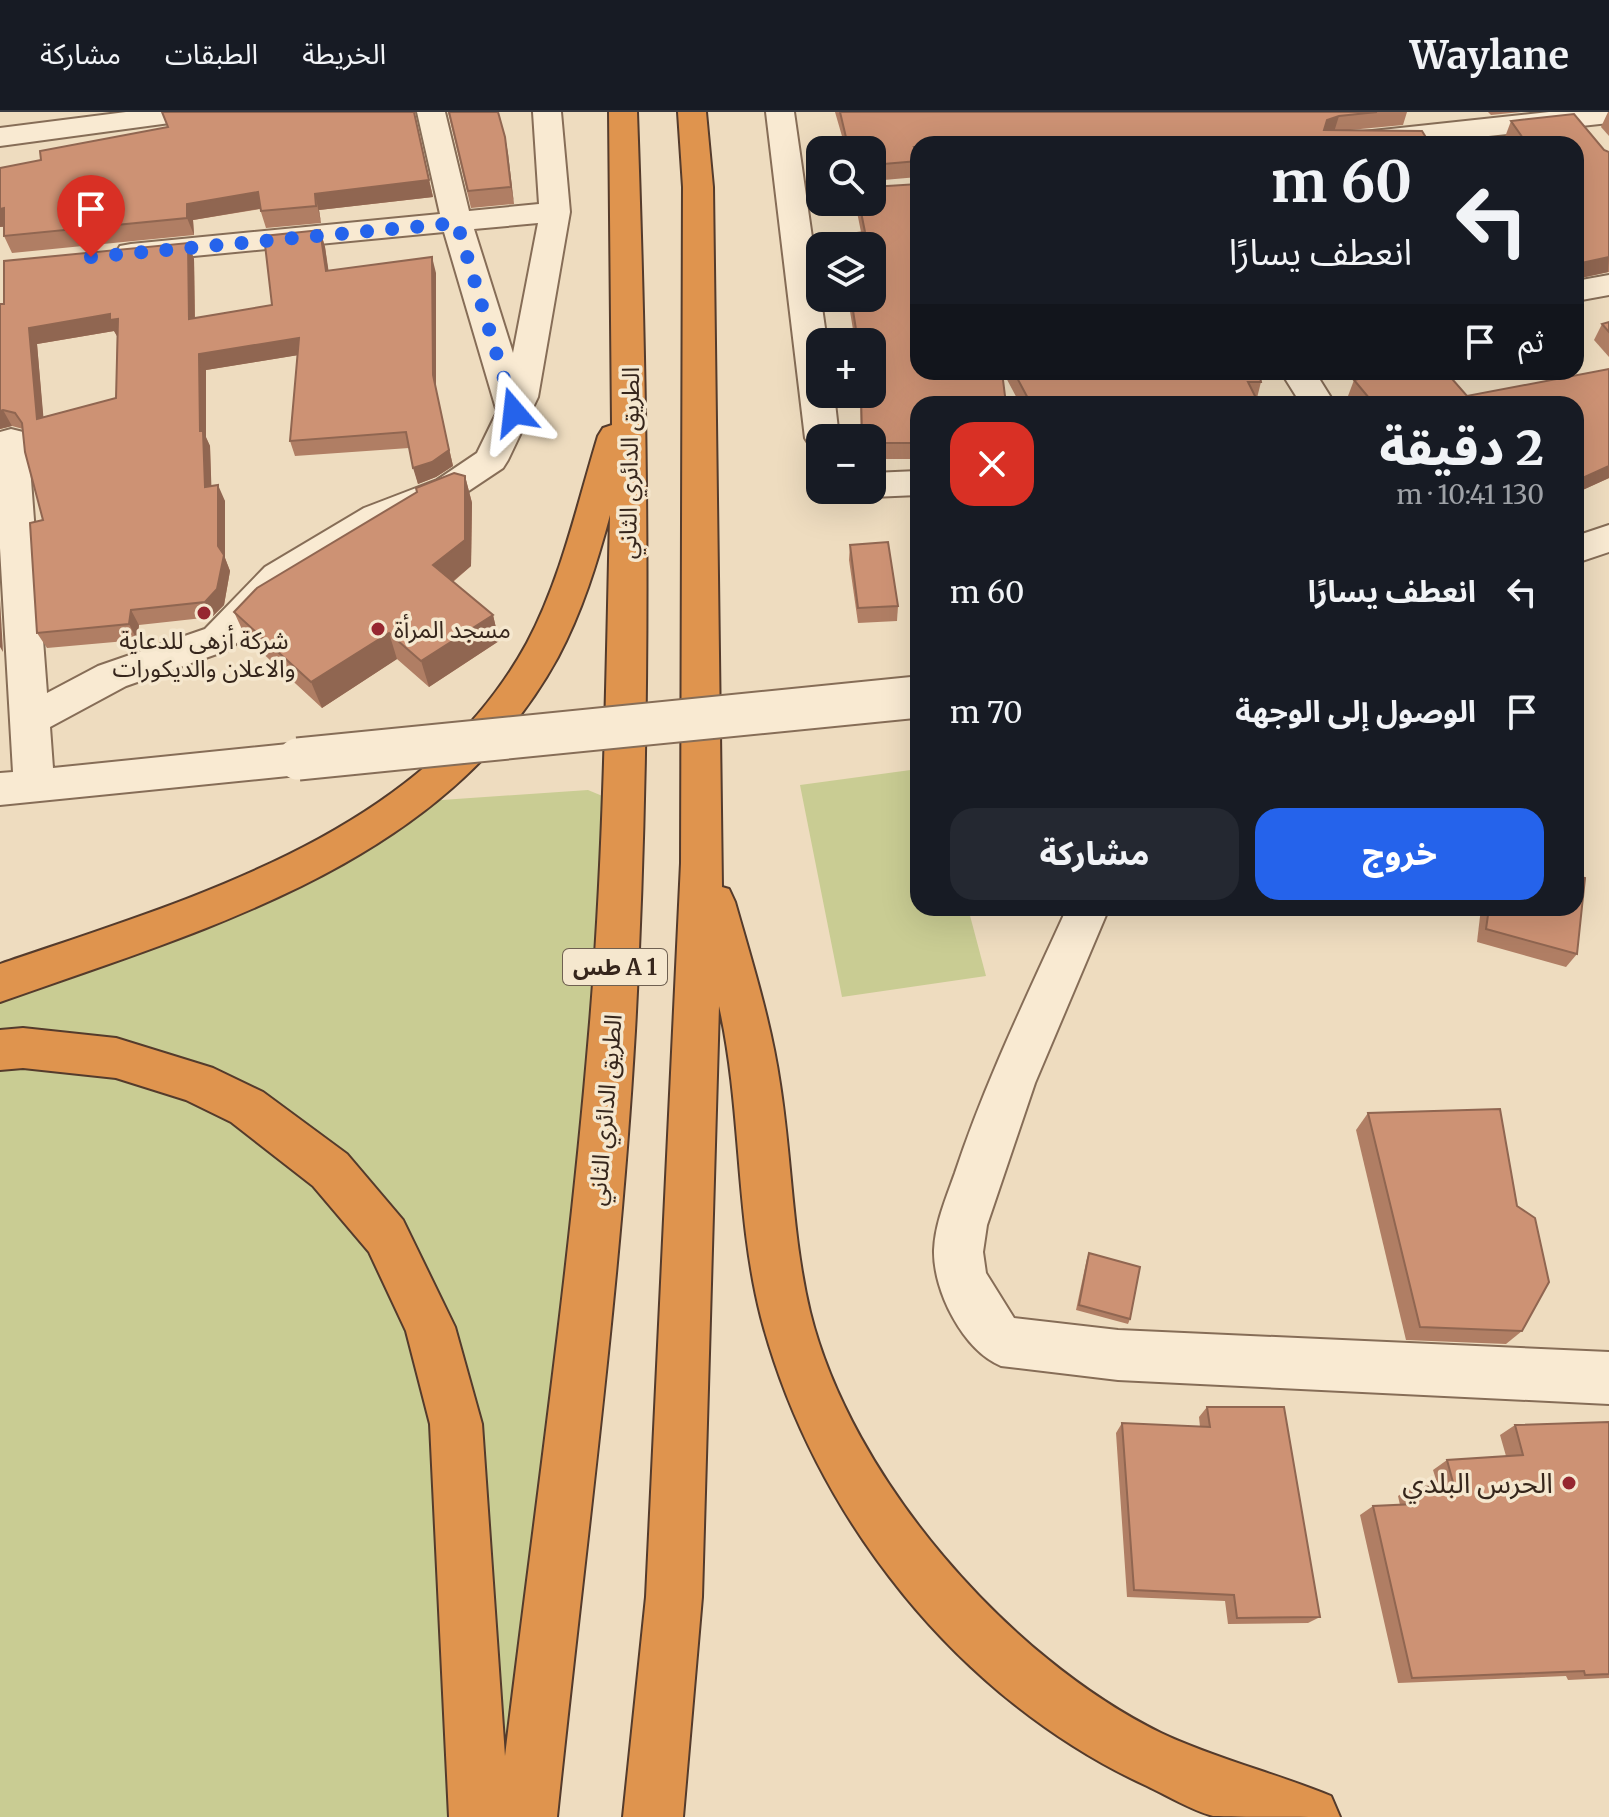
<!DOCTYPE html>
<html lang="ar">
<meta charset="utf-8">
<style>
body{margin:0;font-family:Merriweather,"Noto Sans Arabic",serif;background:#242831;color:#f1f3f6;direction:rtl;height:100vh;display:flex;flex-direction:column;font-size:30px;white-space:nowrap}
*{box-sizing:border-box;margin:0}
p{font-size:26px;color:#9ea1a6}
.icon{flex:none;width:44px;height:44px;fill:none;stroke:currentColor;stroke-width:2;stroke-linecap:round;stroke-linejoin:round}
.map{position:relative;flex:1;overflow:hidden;direction:ltr}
.panel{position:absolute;left:910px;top:284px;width:674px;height:520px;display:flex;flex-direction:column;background:#171b24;border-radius:24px;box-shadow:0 8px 32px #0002;direction:rtl}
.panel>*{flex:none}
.guide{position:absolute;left:910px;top:24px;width:674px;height:244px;border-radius:24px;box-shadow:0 8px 32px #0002;direction:rtl;background:#171b24;color:#f1f3f6;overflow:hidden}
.fabs{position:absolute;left:806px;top:24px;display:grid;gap:16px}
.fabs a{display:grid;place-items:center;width:80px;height:80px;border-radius:16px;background:#171b24;box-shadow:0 8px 32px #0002;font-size:40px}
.pin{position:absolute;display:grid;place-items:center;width:68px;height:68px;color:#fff;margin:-82px -34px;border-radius:50% 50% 50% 0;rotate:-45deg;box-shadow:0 0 8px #0007}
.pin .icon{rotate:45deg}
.me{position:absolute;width:88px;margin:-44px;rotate:343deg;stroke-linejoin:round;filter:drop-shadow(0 0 6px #0008)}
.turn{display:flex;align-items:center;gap:28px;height:168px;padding:0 40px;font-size:36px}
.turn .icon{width:104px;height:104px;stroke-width:2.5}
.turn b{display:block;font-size:56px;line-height:68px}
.then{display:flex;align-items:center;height:76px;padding:0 40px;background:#0003;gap:16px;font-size:30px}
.round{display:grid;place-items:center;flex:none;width:84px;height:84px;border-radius:24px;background:#242831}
.overview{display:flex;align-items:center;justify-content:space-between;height:136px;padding:0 40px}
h1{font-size:48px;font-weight:800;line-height:60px}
.cta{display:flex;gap:16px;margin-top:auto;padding:16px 40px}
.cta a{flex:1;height:92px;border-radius:24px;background:#2563eb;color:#fff;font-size:32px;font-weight:800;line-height:92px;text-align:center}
.cta a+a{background:#242831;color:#f1f3f6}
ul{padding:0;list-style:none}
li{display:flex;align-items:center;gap:24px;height:120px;padding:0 40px}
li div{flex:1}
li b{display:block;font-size:30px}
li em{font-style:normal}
header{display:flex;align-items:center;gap:48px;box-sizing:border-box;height:112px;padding:0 40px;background:#171b24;border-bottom:2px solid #363941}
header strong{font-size:38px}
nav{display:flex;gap:44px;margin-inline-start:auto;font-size:28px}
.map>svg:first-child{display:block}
.green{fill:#c9cc93}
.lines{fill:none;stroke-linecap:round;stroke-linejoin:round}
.minor-casing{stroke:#866d57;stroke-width:4}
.highway-casing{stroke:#543b2c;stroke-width:4}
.minor{fill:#f9ead2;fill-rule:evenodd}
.highway{fill:#df944e;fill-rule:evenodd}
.minor-bridge-casing{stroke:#866d57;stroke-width:45;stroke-linecap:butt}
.minor-bridge{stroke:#f9ead2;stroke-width:41}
.wall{fill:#b07e64;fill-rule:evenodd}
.shaded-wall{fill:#906651}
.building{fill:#cd9274;stroke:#906651;stroke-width:2;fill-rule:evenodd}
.route{stroke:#2563eb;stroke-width:14;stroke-dasharray:0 25.2}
.poi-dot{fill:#962730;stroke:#f5e7ce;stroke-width:3}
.labels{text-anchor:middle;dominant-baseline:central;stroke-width:7;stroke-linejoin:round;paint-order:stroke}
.shield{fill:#f5e7ce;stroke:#6f6051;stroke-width:2}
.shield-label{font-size:22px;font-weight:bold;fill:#36261c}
.street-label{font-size:24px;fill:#36261c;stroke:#f5e7ce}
.poi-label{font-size:24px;fill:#36261c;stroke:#f5e7ce;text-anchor:start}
.near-poi-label{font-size:28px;fill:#36261c;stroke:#f5e7ce;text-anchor:end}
</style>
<header>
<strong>Waylane</strong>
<nav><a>الخريطة</a><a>الطبقات</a><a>مشاركة</a></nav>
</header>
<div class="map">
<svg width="1609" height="1705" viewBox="0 0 1609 1705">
<rect width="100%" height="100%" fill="#eedcbf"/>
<!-- green -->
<g class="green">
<polygon points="918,657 918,796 968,796 986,864 842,885 800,673"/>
<polygon points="588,678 624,693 526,1705 0,1705 0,871 413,690"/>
</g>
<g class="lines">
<defs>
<g id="minor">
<polygon points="126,0 206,0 202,6 192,8 0,34 0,16"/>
<path d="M417,0H445L469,99L539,92L533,0H561L570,100L538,285L508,348L503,356L461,384L390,414L291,473L231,537L126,574L50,615L53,656L298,631L312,636L318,647L312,658L298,663L0,693V661L13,660L0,436V320L11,317L23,320L28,328L47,581L98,554L205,517L265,455L364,396L437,368L477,341L497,300L444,120L131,150L120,148L116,141L120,134L131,132L440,102ZM538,111L513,241L474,117Z"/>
<polygon points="766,0 794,0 827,230 820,230 820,282 834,282 839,326 820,326 820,337 810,334 805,326"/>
<polygon points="1549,0 1609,0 1609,11 1414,32 1321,32 1325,26 1335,23"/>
<polygon points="1609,163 1609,183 1576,189 1576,169"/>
<polygon points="1281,260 1315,260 1335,292 1301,292"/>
<polygon points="918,359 918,383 872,385 857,378 872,378 872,361"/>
<polygon points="1609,413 1609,440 1576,451 1576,424"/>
<path d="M1067,796H1109L1035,971L987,1113L983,1140L986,1161L1014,1206L1118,1218L1609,1240V1292L1118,1268L1001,1254C963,1238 933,1179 934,1138C935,1112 946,1086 955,1061C985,970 1027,884 1067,796Z"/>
</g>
<g id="highway">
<path d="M609,0H637C648,306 652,613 635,919C620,1181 584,1443 557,1705H449L430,1312L406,1219L369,1140L313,1074L231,1010L186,988L116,966L23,956L0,958V918L23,916L116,926L213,956L263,980L347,1042L403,1108L455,1215L482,1312L505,1644C534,1404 569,1163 589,922C604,749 606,576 610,403C597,451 582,500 558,545C445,752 208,816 0,890V852C192,786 422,723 527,531C561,467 577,393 598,324L603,316L612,313Z"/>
<path d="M678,0H706L713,75L722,775L729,777L735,790C752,850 771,910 780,972C792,1048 792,1125 810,1200C851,1366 1008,1546 1161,1621C1216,1647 1275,1661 1331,1684L1340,1705C1310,1705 1238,1705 1213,1704C1191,1698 1168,1684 1147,1674C959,1588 813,1404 761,1205C735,1103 742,996 719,894L702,1485L683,1705H623L646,1485L681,751L683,75Z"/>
</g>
</defs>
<!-- minor casing -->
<use href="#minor" class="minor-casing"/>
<!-- highway casing -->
<use href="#highway" class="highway-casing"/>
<!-- minor -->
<use href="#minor" class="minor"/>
<!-- highway -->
<use href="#highway" class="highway"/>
<defs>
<polyline id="minor-bridge" points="298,647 918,585"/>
</defs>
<!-- minor-bridge casing -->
<use href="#minor-bridge" class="minor-bridge-casing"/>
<!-- minor-bridge -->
<use href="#minor-bridge" class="minor-bridge"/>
</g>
<!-- wall -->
<g class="wall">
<polygon points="448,0 498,0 505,25 514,92 471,96"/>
<polygon points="835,0 1407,0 1403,13 1350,18 1430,32 1508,29 1505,25 1511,9 1609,40 1609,160 1581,166 1576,178 1576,32 918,32 918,65 872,69 872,38 846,38"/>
<polygon points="1488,0 1521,0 1491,3"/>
<polygon points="1608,0 1609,0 1609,24 1601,15"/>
<polygon points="414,1 433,85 319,98 321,111 266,116 260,97 193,108 194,123 12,141 4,124 4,115 0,115 0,56"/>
<polygon points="855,90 872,90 918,292 918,347 872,347 872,326 861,326 860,282 872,282 872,230 855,230 848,187 841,188 840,186 872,186 872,134 823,134 823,125 861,120"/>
<path d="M320,118L325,135L328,158L436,161V279L453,354L436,365L418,372L409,336L295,344L290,329L298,243L206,258V326L210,334L211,374L225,389V446L230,459L224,493L212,505L139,513L137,528L47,536L37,521L43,408L23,317L12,314L0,317V192L188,131L194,147L195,206L272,193ZM114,219L117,224L116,286L43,305L37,232Z"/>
<polygon points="1609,210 1609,245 1594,228 1602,212"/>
<polygon points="1609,257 1609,366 1576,381 1576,292 1355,292 1348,284 1354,268 1467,284"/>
<polygon points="1003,260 1259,260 1261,270 1257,286 1259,292 1020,292"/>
<polygon points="465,364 472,391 471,454 453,470 493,503 499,529 429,575 397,547 322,596 246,526 234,500"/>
<polygon points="850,433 898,494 897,509 858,511 849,448"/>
<polygon points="1481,796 1576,796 1577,842 1566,855 1477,830"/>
<polygon points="1368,1001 1522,1219 1506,1232 1406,1228 1356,1018"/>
<polygon points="1089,1141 1130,1207 1128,1212 1076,1198 1087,1146"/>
<polygon points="1207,1295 1320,1505 1308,1511 1228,1512 1225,1489 1127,1485 1116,1321 1122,1311 1200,1315 1199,1305"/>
<polygon points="1609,1310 1609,1566 1568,1568 1566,1564 1398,1571 1360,1403 1373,1394 1400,1393 1398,1384 1411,1375 1438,1374 1433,1358 1447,1348 1506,1344 1500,1323 1515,1313"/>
</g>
<!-- shaded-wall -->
<g class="shaded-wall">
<polygon points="1339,4 1334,20 1320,32 1327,8"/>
<polygon points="505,25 508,41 514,92 511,75"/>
<polygon points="429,68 433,85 319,98 321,111 315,82"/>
<polygon points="258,80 264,96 193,108 194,123 187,106 187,92"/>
<polygon points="4,96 12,113 0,115 0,97"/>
<polygon points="320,118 325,135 331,175 326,159"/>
<polygon points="188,131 194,147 195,224 189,207"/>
<polygon points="432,145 436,161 436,279 453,354 436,365 418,372 413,356 433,263"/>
<polygon points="1609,145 1608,160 1576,167 1581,151"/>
<polygon points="110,202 118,207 125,223 117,224 114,219 37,232 45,323 37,307 29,216"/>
<polygon points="299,226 305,242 206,258 206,325 210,334 212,391 205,375 200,319 199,242"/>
<polygon points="3,298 12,314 0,317 0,299"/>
<polygon points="1609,354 1609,366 1576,381 1576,369"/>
<polygon points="465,364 472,391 471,454 440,480 433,453"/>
<polygon points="218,373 225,389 225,446 230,459 224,493 212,505 205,490 218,434"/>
<polygon points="0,487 3,540 0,535"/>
<polygon points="131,498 139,513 137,528 129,512"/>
<polygon points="493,503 499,529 429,575 421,549"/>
<polygon points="389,521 397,547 322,596 311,570"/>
</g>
<!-- building -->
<g class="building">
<polygon points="162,0 414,0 429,68 315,82 316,94 261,99 258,80 187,92 187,106 4,124 4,96 0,97 0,56 41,48 40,39 168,15"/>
<polygon points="449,0 498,0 505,25 511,75 468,79"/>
<polygon points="840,0 1377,0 1339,4 1327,8 1324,18 1422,19 1430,32 1525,29 1511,9 1574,2 1604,38 1609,40 1609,145 1581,151 1581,168 1576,169 1576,32 1008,32 1006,26 948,32 918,32 918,35 914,35 918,43 918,49 872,53 872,38 849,38"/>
<polygon points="918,72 918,260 1002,260 1006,292 918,292 918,331 872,331 872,326 862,326 861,282 872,282 872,230 858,230 851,186 872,186 872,134 827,134 823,125 865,120 859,90 872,90 872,75"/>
<path d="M320,118L326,159L432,145L433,263L449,338L432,350L413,356L406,320L290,329L299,226L199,242L200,319H203L205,375L218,373V434L224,443L217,477L205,490L131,498L129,512L37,521L30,411L43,408L25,340L22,311L15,301L3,298L0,299V192H4V149L188,131L189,207L272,193L264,124ZM110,202V208L118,207L116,286L37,307L29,216Z"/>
<polygon points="1609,210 1609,220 1602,212"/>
<polygon points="1609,257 1609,354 1576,369 1576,292 1374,292 1354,268 1388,260 1446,260 1467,284"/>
<polygon points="1014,260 1259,260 1261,270 1248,270 1259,292 1031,292"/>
<polygon points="454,361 465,364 465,428 433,453 493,503 421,549 389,521 311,570 234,500 257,476 417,380 416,376"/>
<polygon points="888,430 898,494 858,496 850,433"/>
<polygon points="1576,764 1585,766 1577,842 1486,817 1489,796 1576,796"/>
<polygon points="1500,997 1517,1094 1535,1106 1549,1170 1522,1219 1420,1215 1368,1001"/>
<polygon points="1089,1141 1140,1155 1130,1207 1079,1193"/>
<polygon points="1207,1295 1284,1295 1320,1505 1237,1506 1234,1483 1134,1478 1122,1311 1210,1315"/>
<polygon points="1609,1310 1609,1562 1585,1563 1584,1559 1412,1566 1373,1394 1415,1392 1411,1375 1454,1374 1447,1348 1523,1343 1515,1313"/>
</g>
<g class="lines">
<!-- route -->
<polyline class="route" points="91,145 457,111 514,300"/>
</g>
<!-- markers -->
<g class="poi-dot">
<circle cx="204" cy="501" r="8"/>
<circle cx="378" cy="517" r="8"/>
<circle cx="1569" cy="1371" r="8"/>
</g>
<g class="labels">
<!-- shield labels -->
<rect class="shield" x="563" y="837" width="104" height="36" rx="6"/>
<g class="shield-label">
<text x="615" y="855">طس A 1</text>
</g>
<!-- street labels -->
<g class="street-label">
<text transform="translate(629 351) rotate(-89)">الطريق الدائري الثاني</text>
<text transform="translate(605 998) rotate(-85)">الطريق الدائري الثاني</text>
</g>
<!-- poi labels -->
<g class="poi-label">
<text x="394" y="517">مسجد المرأة</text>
<text x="204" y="528" text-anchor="middle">شركة أزهى للدعاية<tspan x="204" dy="28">والاعلان والديكورات</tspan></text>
</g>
<!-- near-poi labels -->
<g class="near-poi-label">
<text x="1553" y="1371">الحرس البلدي</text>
</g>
</g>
</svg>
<div class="fabs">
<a><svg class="icon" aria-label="search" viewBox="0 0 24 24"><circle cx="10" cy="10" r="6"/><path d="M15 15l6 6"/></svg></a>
<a><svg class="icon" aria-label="layers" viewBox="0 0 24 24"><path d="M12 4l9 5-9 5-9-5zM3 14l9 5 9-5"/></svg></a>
<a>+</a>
<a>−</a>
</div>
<div class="pin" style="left:91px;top:145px;background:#d93025"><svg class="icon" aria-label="arrive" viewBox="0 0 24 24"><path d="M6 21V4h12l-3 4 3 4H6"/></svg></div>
<svg class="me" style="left:514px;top:300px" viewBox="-20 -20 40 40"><path d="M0-17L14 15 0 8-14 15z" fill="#2563eb" stroke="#fff" stroke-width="4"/></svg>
<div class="guide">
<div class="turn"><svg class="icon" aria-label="left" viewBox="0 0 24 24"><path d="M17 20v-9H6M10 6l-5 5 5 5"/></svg><div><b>60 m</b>انعطف يسارًا</div></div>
<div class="then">ثم<svg class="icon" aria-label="arrive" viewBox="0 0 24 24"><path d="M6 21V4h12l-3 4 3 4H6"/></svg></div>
</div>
<section class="panel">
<div class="overview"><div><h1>2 دقيقة</h1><p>130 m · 10:41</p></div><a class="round" style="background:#d93025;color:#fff"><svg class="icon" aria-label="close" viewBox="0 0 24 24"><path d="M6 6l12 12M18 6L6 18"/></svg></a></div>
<ul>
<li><svg class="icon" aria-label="left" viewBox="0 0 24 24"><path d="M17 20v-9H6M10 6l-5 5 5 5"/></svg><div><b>انعطف يسارًا</b></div><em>60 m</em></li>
<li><svg class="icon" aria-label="arrive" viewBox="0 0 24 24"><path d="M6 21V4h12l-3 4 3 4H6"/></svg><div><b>الوصول إلى الوجهة</b></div><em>70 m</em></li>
</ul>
<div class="cta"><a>خروج</a><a>مشاركة</a></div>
</section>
</div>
